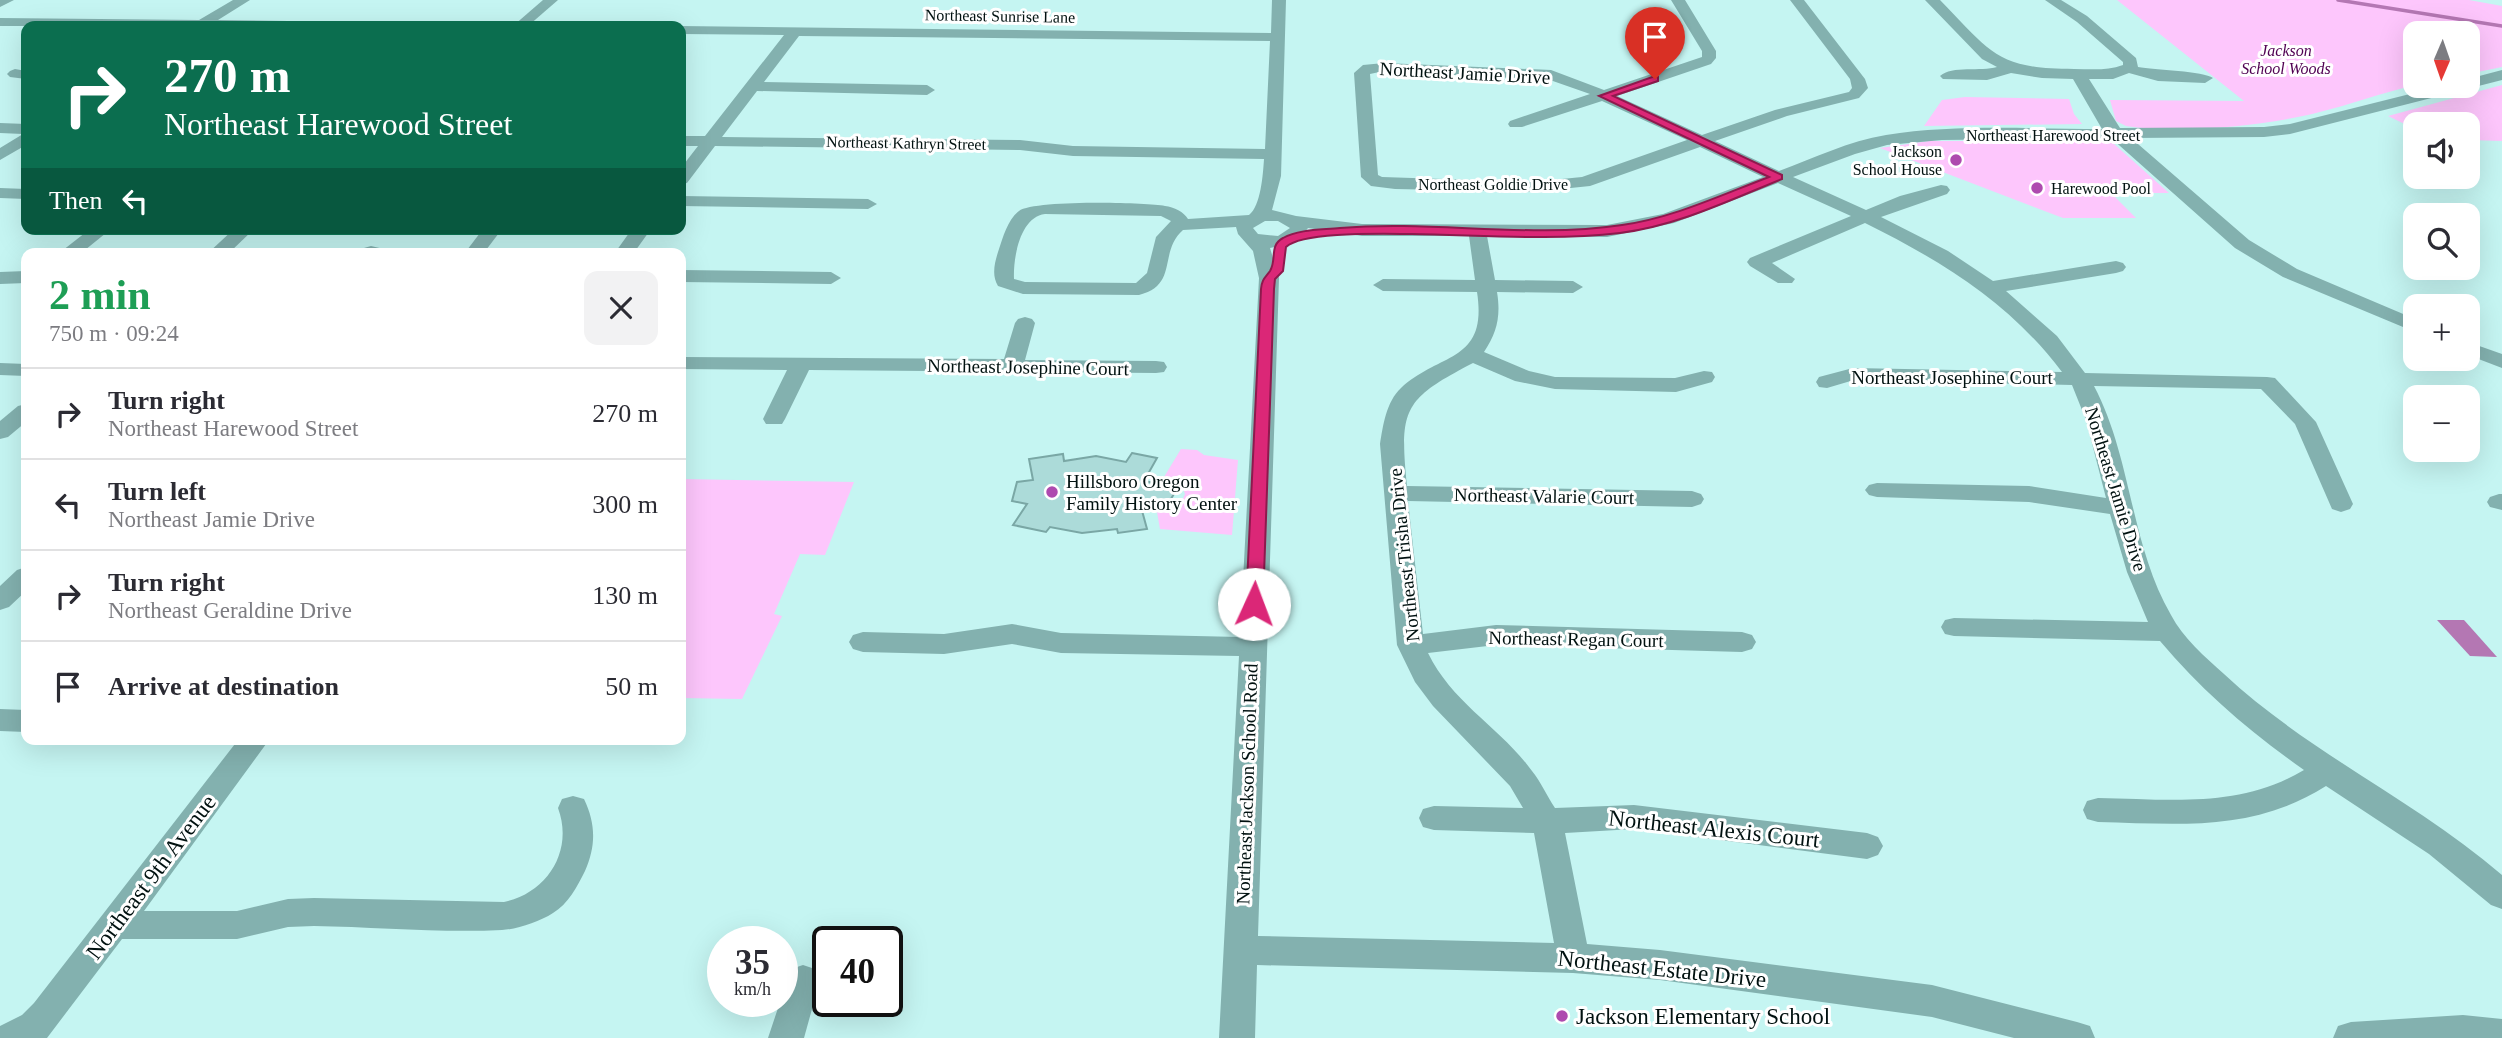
<!DOCTYPE html>
<meta charset="utf-8">
<style>
body{margin:0;font-family:Georgia,serif;background:#f2f2f3;color:#2b2b33;height:100vh;display:flex;flex-direction:column;font-size:26px;white-space:nowrap}
*{box-sizing:border-box;margin:0}
p{font-size:23px;color:#7c7c81}
.icon{flex:none;width:38px;height:38px;fill:none;stroke:currentColor;stroke-width:2;stroke-linecap:round;stroke-linejoin:round}
.map{position:relative;flex:1;overflow:hidden}
.side{position:absolute;left:21px;top:248px;width:665px;height:497px;display:flex;flex-direction:column;background:#fff;border-radius:14px;box-shadow:0 7px 28px #0002}
.side>*{flex:none}
.hud{position:absolute;left:21px;top:21px;width:665px;height:214px;border-radius:14px;box-shadow:0 7px 28px #0002;background:#0b6e4f;color:#fff;overflow:hidden}
.needle{width:46px;rotate:182deg}
.controls{position:absolute;left:2403px;top:21px;display:grid;gap:14px}
.controls a{display:grid;place-items:center;width:77px;height:77px;border-radius:14px;background:#fff;box-shadow:0 7px 28px #0002;font-size:35px}
.speed{position:absolute;left:707px;top:926px;display:flex;gap:14px;font-size:35px;font-weight:700;text-align:center}
.speed>*{display:grid;place-content:center;width:91px;height:91px;border-radius:50%;background:#fff;box-shadow:0 7px 28px #0002;line-height:1}
.speed small{font-size:18px;font-weight:400}
.speed .limit{border:4px solid #111;border-radius:10px;background:#fff;color:#111}
.pin{position:absolute;display:grid;place-items:center;width:60px;height:60px;color:#fff;margin:-72px -30px;border-radius:50% 50% 50% 0;rotate:-45deg;box-shadow:0 0 7px #0007}
.pin .icon{rotate:45deg}
.me{position:absolute;width:77px;margin:-38px;rotate:2deg;stroke-linejoin:round;filter:drop-shadow(0 0 5px #0008)}
.turn{display:flex;align-items:center;gap:24px;height:147px;padding:0 28px;font-size:32px}
.turn .icon{width:91px;height:91px;stroke-width:2.5}
.turn b{display:block;font-size:49px;line-height:60px}
.then{display:flex;align-items:center;height:66px;padding:0 28px;background:#0003;gap:14px;font-size:26px}
.round{display:grid;place-items:center;flex:none;width:74px;height:74px;border-radius:14px;background:#f2f2f3}
.overview{display:flex;align-items:center;justify-content:space-between;height:119px;padding:0 28px}
h1{font-size:42px;font-weight:700;line-height:52px;color:#1e9e55}
ul{padding:0;list-style:none}
li{display:flex;align-items:center;gap:21px;height:91px;padding:0 28px;border-top:2px solid #e1e1e2}
li div{flex:1}
li b{display:block;font-size:26px}
li em{font-style:normal}
.map>svg:first-child{display:block}
.green{fill:#fdc6fc}
.water{fill:#b477b3}
.lines{fill:none;stroke-linecap:round;stroke-linejoin:round}
.stream{stroke:#b477b3;stroke-width:3.5}
.building{fill:#acdbd9;stroke:#7aa7a5;stroke-width:2}
.minor{fill:#83b1af;fill-rule:evenodd}
.route{fill:#db2777;stroke:#8e194d;stroke-width:2}
.poi-dot{fill:#ae4aaf;stroke:#fff;stroke-width:2.5}
.labels{text-anchor:middle;dominant-baseline:central;stroke-width:6;stroke-linejoin:round;paint-order:stroke}
.far-street-label{font-size:16px;fill:#011110;stroke:#fff}
.far-park-label{font-size:16px;font-style:italic;fill:#500152;stroke:#fff}
.far-poi-label{font-size:16px;fill:#011110;stroke:#fff;text-anchor:end}
.street-label{font-size:19px;fill:#011110;stroke:#fff}
.poi-label{font-size:19px;fill:#011110;stroke:#fff;text-anchor:start}
.near-street-label{font-size:23px;fill:#011110;stroke:#fff}
.near-poi-label{font-size:23px;fill:#011110;stroke:#fff;text-anchor:start}
</style>
<div class="map">
<svg width="2502" height="1038" viewBox="0 0 2502 1038">
<rect width="100%" height="100%" fill="#c5f5f2"/>
<!-- green -->
<g class="green">
<path d="M2117,0H2469L2502,6V67L2468,74V33H2415V85C2381,93 2349,105 2316,113C2264,126 2178,134 2126,126L2116,121L2110,100L2244,101Z"/>
<polygon points="2502,85 2502,141 2468,140 2468,124 2415,124 2415,129 2388,116"/>
<polygon points="1965,97 2069,99 2074,114 2082,124 1924,126 1942,100"/>
<polygon points="1929,141 2104,141 2113,143 2169,193 2111,193 2136,218 2063,218 1880,148"/>
<polygon points="1181,449 1197,450 1204,455 1238,460 1232,535 1160,529 1157,512 1180,505 1185,494 1181,483 1164,477"/>
<polygon points="681,479 854,482 825,555 800,554 774,614 782,616 742,699 681,698"/>
</g>
<!-- water -->
<polygon class="water" points="2437,620 2464,620 2497,657 2470,656"/>
<g class="lines">
<!-- stream -->
<polyline class="stream" points="2338,0 2502,26"/>
</g>
<!-- building -->
<polygon class="building" points="1132,453 1157,458 1144,481 1171,486 1174,494 1169,502 1141,507 1147,529 1118,533 1117,529 1082,533 1050,527 1046,532 1013,525 1027,504 1012,501 1017,482 1033,480 1029,459 1063,454 1064,461 1096,456 1126,462"/>
<g class="lines">
<!-- minor -->
<g class="minor">
<polygon points="0,0 14,0 0,7"/>
<polygon points="233,0 250,0 218,20 357,22 364,26 0,26 0,18 199,20"/>
<polygon points="543,0 558,0 528,26 513,26"/>
<path d="M1272,0H1286L1281,176L1272,210L1296,216L1362,224L1607,225L1663,214L1763,177L1700,147L1590,186L1532,192L1395,189L1371,186L1361,177L1354,73L1363,65L1384,63L1551,70L1604,90L1702,57V51L1671,0H1685L1716,51V58L1711,64L1617,96L1702,135L1775,110L1849,92L1852,88L1850,79L1790,0H1804L1865,79L1868,88L1859,98L1787,116L1715,141L1779,171C1814,158 1849,141 1886,135C1956,124 2031,129 2102,129L2073,79L2042,78L2011,73L1987,80L1943,79L1940,76C1952,65 1981,72 1997,67L1982,59L1925,0H1940C1991,52 1996,69 2074,69C2091,69 2107,71 2123,65V62L2077,22L2045,0H2061L2087,16L2136,58L2138,67C2154,70 2204,71 2213,78L2205,83L2158,81L2129,73L2113,79H2089L2120,128L2264,127L2290,124L2442,86H2468V79L2502,70V80L2290,134L2264,137L2131,138L2249,240L2297,269L2415,319V332L2283,277L2235,248L2111,138L1942,140L1887,145L1855,154L1793,177L1866,210L1900,196L1941,185L1947,186L1950,190L1947,194L1881,217L1948,251L1993,281L2116,261L2123,263L2126,267L2123,271L2116,273L2006,291L2057,336L2085,373L2267,377L2275,378L2316,422L2353,504L2350,509L2341,512L2332,509L2295,424L2261,389L2094,386C2132,458 2130,544 2171,615C2183,638 2205,657 2224,674C2310,754 2415,800 2502,875V909L2491,905L2429,854L2326,786C2253,832 2181,824 2098,822L2087,819L2083,810L2087,801L2098,798C2170,799 2239,809 2304,770C2251,733 2202,691 2160,641L1954,636L1945,634L1941,627L1945,620L1954,618L2148,622L2127,572L2110,514L2029,502L1877,497L1869,495L1865,490L1869,485L1877,483L2029,486L2106,498L2086,420L2072,385L1854,380L1827,388L1819,387L1816,382L1819,377L1853,368L2062,372C2011,304 1942,261 1865,223L1772,263L1795,279L1792,283H1778L1750,266L1747,262L1750,258L1851,216L1778,183L1674,223L1607,237L1487,236L1495,280L1573,281L1583,287L1573,293L1497,292C1501,316 1497,333 1484,352L1529,371L1555,377L1675,378L1704,371L1712,372L1715,377L1712,382L1676,392L1555,389L1515,381L1473,363C1404,399 1399,408 1407,486L1692,491L1701,494L1704,499L1701,504L1692,507L1408,501L1423,634L1496,625L1742,632L1752,635L1756,642L1752,649L1742,652L1496,645L1428,653C1453,704 1500,727 1532,771C1541,782 1547,796 1555,808L1634,805L1867,833L1878,837L1883,846L1878,855L1867,859L1634,829L1565,833L1587,944L1660,950L1932,985L2077,1022L2090,1026L2095,1038H2014L1932,1017L1660,980L1573,973L1257,965L1255,1038H1219L1239,656L1061,653L1012,644L944,654L863,652L853,649L849,642L853,635L863,632L944,634L1012,624L1061,633L1240,637L1259,278L1253,251L1238,234L1236,227L1183,230C1158,252 1179,285 1139,295L1023,294L998,286C991,275 995,261 999,249C1003,237 1008,219 1019,211C1033,200 1144,202 1165,206C1174,207 1184,212 1188,219L1249,215C1261,206 1263,174 1264,159L1073,156L1020,150L715,146L687,183L681,184V168L698,146H681V136H705L784,35L681,34L679,26L1271,33ZM799,36L1270,41L1265,149L1073,146L1020,140L722,137L757,91L927,95L935,90L927,85L764,82ZM1384,71L1550,80L1590,94L1510,121L1508,124L1510,127H1522L1602,101L1687,140L1582,177L1532,182L1382,177L1378,175L1370,74ZM1045,214L1161,216L1171,221L1156,237L1147,273L1136,283L1025,282L1014,279C1013,258 1020,217 1045,214ZM1265,221H1278L1290,228L1278,236L1258,234L1253,228ZM1308,228L1362,236H1469L1475,280L1383,279L1373,285L1383,291L1477,292C1488,363 1440,352 1401,388C1386,402 1383,426 1380,444L1397,645L1415,682L1433,706L1510,786L1523,808L1434,806L1423,809L1419,818L1423,827L1434,830L1534,833L1554,943L1258,936L1279,278L1270,248L1297,242Z"/>
<polygon points="15,69 26,71 26,79 10,77 7,74 10,71"/>
<polygon points="0,123 26,124 26,145 0,160 0,148 23,134 0,133"/>
<polygon points="0,188 26,189 26,199 0,198"/>
<polygon points="681,196 868,199 877,204 868,209 681,206"/>
<polygon points="90,229 111,229 80,254 58,254"/>
<polygon points="234,229 254,229 228,254 207,254"/>
<polygon points="483,229 502,229 483,254 464,254"/>
<polygon points="632,229 651,229 633,254 614,254"/>
<polygon points="371,246 388,250 390,254 363,254 364,248"/>
<polygon points="681,270 831,272 841,278 831,284 681,282"/>
<polygon points="26,271 26,283 0,284 0,272"/>
<polygon points="1025,317 1032,319 1035,323 1025,360 1156,361 1164,362 1167,367 1164,372 1156,373 809,370 785,419 782,424 766,424 763,419 787,370 681,369 681,357 1004,359 1015,323 1018,319"/>
<polygon points="2468,342 2502,354 2502,368 2468,355"/>
<polygon points="0,363 26,364 26,376 0,375"/>
<polygon points="26,404 26,422 8,437 0,439 0,421 18,406"/>
<polygon points="2499,494 2502,494 2502,510 2490,507 2487,502 2490,497"/>
<polygon points="26,567 26,591 9,607 0,610 0,586 17,570"/>
<polygon points="0,709 26,710 26,732 0,731"/>
<path d="M238,740H269L144,911H237L288,899L314,898L504,902C547,893 574,851 558,808L562,799L573,796L584,799C596,824 596,846 585,871C577,887 568,904 553,913C539,922 518,929 502,930C441,933 376,927 314,926L288,927L237,939H122L47,1038H0V1026L22,1015L34,1003Z"/>
<polygon points="803,965 815,969 820,980 804,1038 768,1038 791,969"/>
<polygon points="2463,1015 2502,1019 2502,1038 2333,1038 2338,1026 2351,1022"/>
</g>
</g>
<!-- route -->
<path class="route" d="M1655,76L1658,77V81L1613,96L1782,175V179C1730,200 1677,226 1620,233C1552,241 1481,235 1412,234C1387,234 1303,231 1286,247L1283,271L1275,279L1274,289L1263,604L1260,609H1248L1246,604L1261,289C1262,279 1265,278 1270,271C1277,260 1269,245 1283,238C1299,229 1322,230 1340,228C1434,220 1529,239 1622,225C1673,218 1721,195 1769,177L1599,96Z"/>
<!-- markers -->
<g class="poi-dot">
<circle cx="1956" cy="160" r="7"/>
<circle cx="2037" cy="188" r="7"/>
<circle cx="1052" cy="492" r="7"/>
<circle cx="1562" cy="1016" r="7"/>
</g>
<g class="labels">
<!-- far-street labels -->
<g class="far-street-label">
<text transform="translate(1000 16) rotate(1)">Northeast Sunrise Lane</text>
<text x="2053" y="135">Northeast Harewood Street</text>
<text transform="translate(906 143) rotate(1)">Northeast Kathryn Street</text>
<text x="1493" y="184">Northeast Goldie Drive</text>
</g>
<!-- far-park labels -->
<g class="far-park-label">
<text x="2286" y="50">Jackson<tspan x="2286" dy="18">School Woods</tspan></text>
</g>
<!-- far-poi labels -->
<g class="far-poi-label">
<text x="1942" y="151">Jackson<tspan x="1942" dy="18">School House</tspan></text>
<text x="2051" y="188" text-anchor="start">Harewood Pool</text>
</g>
<!-- street labels -->
<g class="street-label">
<text transform="translate(1465 73) rotate(3)">Northeast Jamie Drive</text>
<text transform="translate(1028 367) rotate(1)">Northeast Josephine Court</text>
<text x="1952" y="377">Northeast Josephine Court</text>
<text transform="translate(2116 489) rotate(73)">Northeast Jamie Drive</text>
<text transform="translate(1544 496) rotate(1)">Northeast Valarie Court</text>
<text transform="translate(1404 555) rotate(-96)">Northeast Trisha Drive</text>
<text transform="translate(1576 639) rotate(1)">Northeast Regan Court</text>
<text transform="translate(1247 784) rotate(-88)">Northeast Jackson School Road</text>
</g>
<!-- poi labels -->
<g class="poi-label">
<text x="1066" y="481">Hillsboro Oregon<tspan x="1066" dy="22">Family History Center</tspan></text>
</g>
<!-- near-street labels -->
<g class="near-street-label">
<text transform="translate(1714 829) rotate(6)">Northeast Alexis Court</text>
<text transform="translate(151 877) rotate(-53)">Northeast 9th Avenue</text>
<text transform="translate(1662 969) rotate(6)">Northeast Estate Drive</text>
</g>
<!-- near-poi labels -->
<g class="near-poi-label">
<text x="1576" y="1016">Jackson Elementary School</text>
</g>
</g>
</svg>
<div class="controls">
<a><svg class="needle" viewBox="-14 -14 28 28"><path d="M0-13l5 13h-10z" fill="#e53935"/><path d="M0 13l5-13h-10z" fill="#7c7c81"/></svg></a>
<a><svg class="icon" aria-label="sound" viewBox="0 0 24 24"><path d="M4 9h4l5-4v14l-5-4H4zM17 9q2 3 0 6"/></svg></a>
<a><svg class="icon" aria-label="search" viewBox="0 0 24 24"><circle cx="10" cy="10" r="6"/><path d="M15 15l6 6"/></svg></a>
<a>+</a>
<a>−</a>
</div>
<div class="speed"><div>35<small>km/h</small></div><div class="limit">40</div></div>
<div class="pin" style="left:1655px;top:79px;background:#d93025"><svg class="icon" aria-label="arrive" viewBox="0 0 24 24"><path d="M6 21V4h12l-3 4 3 4H6"/></svg></div>
<svg class="me" style="left:1254px;top:604px" viewBox="-20 -20 40 40"><circle r="19" fill="#fff"/><path d="M0-13L10 11 0 6-10 11z" fill="#db2777"/></svg>
<div class="hud">
<div class="turn"><svg class="icon" aria-label="right" viewBox="0 0 24 24"><path d="M7 20v-9h11M14 6l5 5-5 5"/></svg><div><b>270 m</b>Northeast Harewood Street</div></div>
<div class="then">Then<svg class="icon" aria-label="left" viewBox="0 0 24 24"><path d="M17 20v-9H6M10 6l-5 5 5 5"/></svg></div>
</div>
<section class="side">
<div class="overview"><div><h1>2 min</h1><p>750 m · 09:24</p></div><a class="round"><svg class="icon" aria-label="close" viewBox="0 0 24 24"><path d="M6 6l12 12M18 6L6 18"/></svg></a></div>
<ul>
<li><svg class="icon" aria-label="right" viewBox="0 0 24 24"><path d="M7 20v-9h11M14 6l5 5-5 5"/></svg><div><b>Turn right</b><p>Northeast Harewood Street</p></div><em>270 m</em></li>
<li><svg class="icon" aria-label="left" viewBox="0 0 24 24"><path d="M17 20v-9H6M10 6l-5 5 5 5"/></svg><div><b>Turn left</b><p>Northeast Jamie Drive</p></div><em>300 m</em></li>
<li><svg class="icon" aria-label="right" viewBox="0 0 24 24"><path d="M7 20v-9h11M14 6l5 5-5 5"/></svg><div><b>Turn right</b><p>Northeast Geraldine Drive</p></div><em>130 m</em></li>
<li><svg class="icon" aria-label="arrive" viewBox="0 0 24 24"><path d="M6 21V4h12l-3 4 3 4H6"/></svg><div><b>Arrive at destination</b></div><em>50 m</em></li>
</ul>
</section>
</div>
